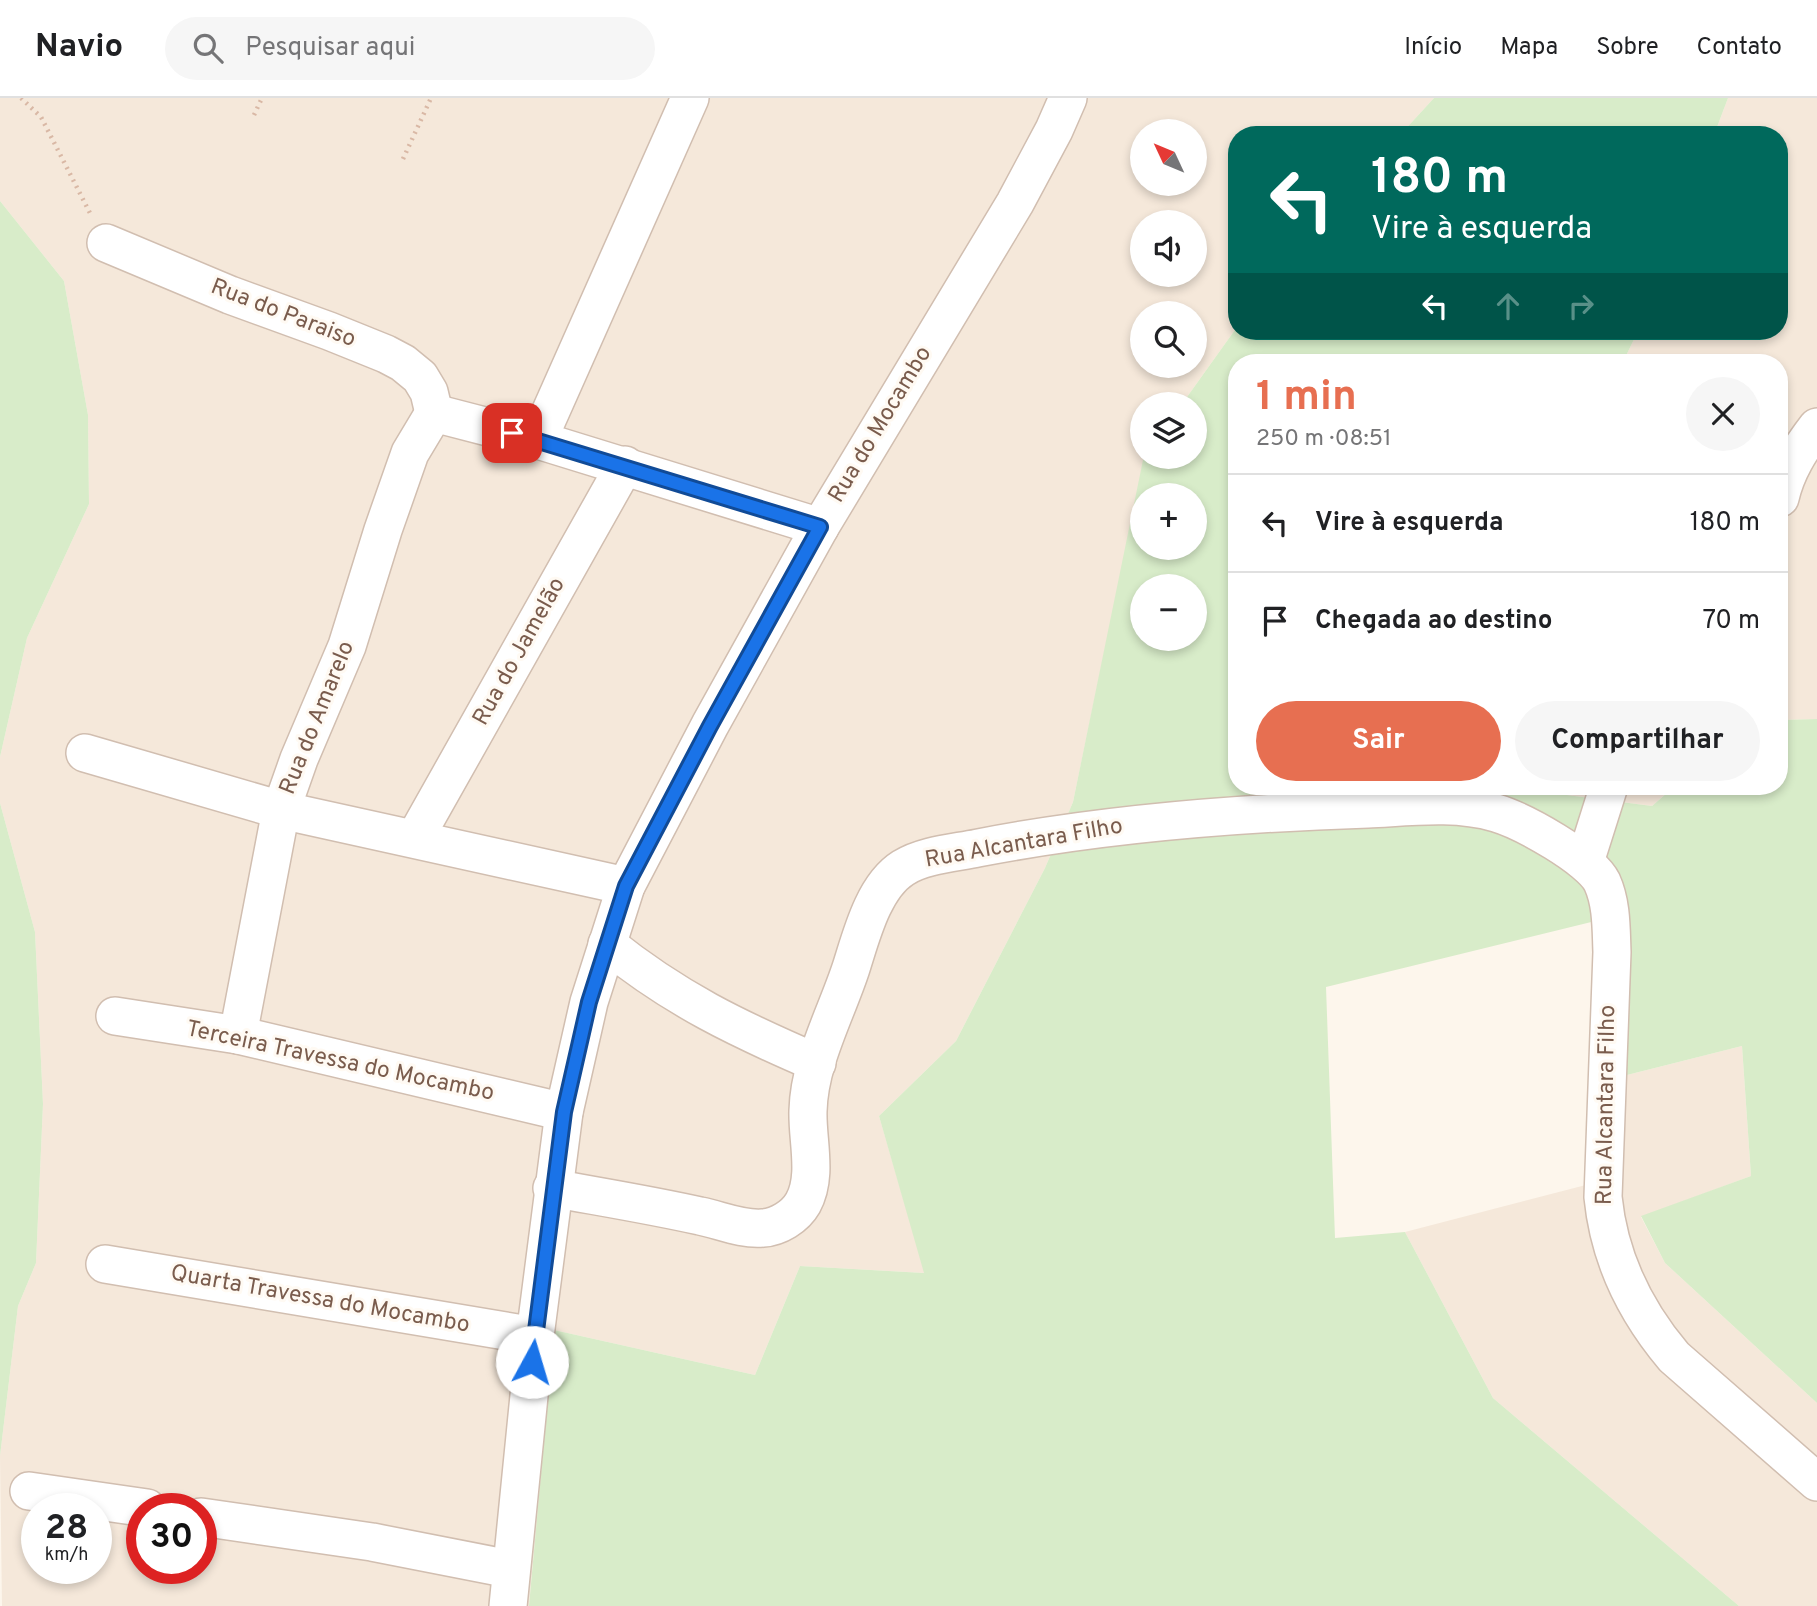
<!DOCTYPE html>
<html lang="pt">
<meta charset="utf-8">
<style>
body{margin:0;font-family:Overpass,sans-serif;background:#f6f6f6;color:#202124;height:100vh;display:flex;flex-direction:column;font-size:26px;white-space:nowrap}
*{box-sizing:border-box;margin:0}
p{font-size:23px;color:#757577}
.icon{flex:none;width:38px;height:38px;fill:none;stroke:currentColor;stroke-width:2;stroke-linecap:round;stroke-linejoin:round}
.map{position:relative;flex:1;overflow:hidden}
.sheet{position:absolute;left:1228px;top:256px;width:560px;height:441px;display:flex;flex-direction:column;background:#fff;border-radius:28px;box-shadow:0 4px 10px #0003}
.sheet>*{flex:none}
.hud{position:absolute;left:1228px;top:28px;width:560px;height:214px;border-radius:28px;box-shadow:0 4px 10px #0003;background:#00695c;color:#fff;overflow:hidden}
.needle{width:46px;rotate:314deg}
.tools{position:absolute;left:1130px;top:21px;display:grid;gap:14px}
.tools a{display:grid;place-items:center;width:77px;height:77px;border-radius:50%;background:#fff;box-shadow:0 4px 10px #0003;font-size:35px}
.speed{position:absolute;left:21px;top:1395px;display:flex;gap:14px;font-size:35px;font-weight:700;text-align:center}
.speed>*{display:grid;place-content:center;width:91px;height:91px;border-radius:50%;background:#fff;box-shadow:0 4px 10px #0003;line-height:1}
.speed small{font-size:18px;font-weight:400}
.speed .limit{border:10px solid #d22;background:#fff;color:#111}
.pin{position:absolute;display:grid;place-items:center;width:60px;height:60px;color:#fff;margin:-30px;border-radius:14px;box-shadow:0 4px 10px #0006}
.me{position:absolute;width:77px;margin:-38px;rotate:6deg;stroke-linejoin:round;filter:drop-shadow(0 0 5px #0008)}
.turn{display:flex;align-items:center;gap:24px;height:147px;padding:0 28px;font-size:32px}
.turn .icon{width:91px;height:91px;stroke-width:2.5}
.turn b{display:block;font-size:49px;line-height:60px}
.lanes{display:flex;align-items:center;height:66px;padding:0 28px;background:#0003;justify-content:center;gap:35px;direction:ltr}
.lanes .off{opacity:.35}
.round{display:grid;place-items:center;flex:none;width:74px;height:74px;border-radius:37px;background:#f6f6f6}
.headline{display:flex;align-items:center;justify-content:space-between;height:119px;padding:0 28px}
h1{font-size:42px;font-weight:700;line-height:52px;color:#e76f51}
.button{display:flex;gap:14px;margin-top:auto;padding:14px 28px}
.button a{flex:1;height:80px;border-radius:42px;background:#e76f51;color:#fff;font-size:28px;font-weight:700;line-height:80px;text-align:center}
.button a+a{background:#f6f6f6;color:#202124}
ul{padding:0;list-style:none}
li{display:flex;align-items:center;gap:21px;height:98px;padding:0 28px;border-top:2px solid #e0e0e0}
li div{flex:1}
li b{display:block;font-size:26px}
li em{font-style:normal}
header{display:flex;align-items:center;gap:42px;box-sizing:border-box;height:98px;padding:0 35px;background:#fff;border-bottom:2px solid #e0e0e0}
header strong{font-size:33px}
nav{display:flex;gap:38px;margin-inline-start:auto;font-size:24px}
.search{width:490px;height:63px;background:#f6f6f6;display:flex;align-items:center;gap:18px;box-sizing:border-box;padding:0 24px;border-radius:38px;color:#757577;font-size:26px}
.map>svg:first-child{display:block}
.residential{fill:#f5e8da;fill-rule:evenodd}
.green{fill:#d8ecc9;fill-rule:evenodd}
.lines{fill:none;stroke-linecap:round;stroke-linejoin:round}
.street-casing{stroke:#d1beb0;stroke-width:40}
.path{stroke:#d9b8a5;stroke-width:4.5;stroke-dasharray:2 5;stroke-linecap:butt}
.street{stroke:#fff;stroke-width:37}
.route-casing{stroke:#114b97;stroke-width:18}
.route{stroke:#1a73e8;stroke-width:12}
.labels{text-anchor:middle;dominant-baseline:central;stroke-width:6;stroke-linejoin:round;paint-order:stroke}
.street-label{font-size:23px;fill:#7a5c4d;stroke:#fffaf3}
</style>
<header>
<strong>Navio</strong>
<div class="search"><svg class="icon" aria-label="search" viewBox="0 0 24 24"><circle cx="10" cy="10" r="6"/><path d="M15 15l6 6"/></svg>Pesquisar aqui</div>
<nav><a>Início</a><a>Mapa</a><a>Sobre</a><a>Contato</a></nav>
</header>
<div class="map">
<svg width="1817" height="1508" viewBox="0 0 1817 1508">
<rect width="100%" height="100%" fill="#fdf6ec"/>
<!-- residential -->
<g class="residential">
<path d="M0,0H1434L1400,37H1237V229L1182,306H1143V359H1145L1073,704L1045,770L956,943L879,1018L925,1175L800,1168L755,1277L554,1232L529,1508H2L0,1358L18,1208L36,1165L43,1006L35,834L0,705V659L27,540L89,406L88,317L64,183L0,103ZM1143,33H1195V86H1143ZM1143,124H1195V177H1143ZM1143,215H1195V268H1143ZM37,1410H96V1470H37ZM142,1410H201V1470H142Z"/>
<polygon points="1728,0 1817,0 1817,621 1780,622 1780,264 1623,264 1638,233 1780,233 1780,37 1714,37"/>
<polygon points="1497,688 1675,688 1652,708"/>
<polygon points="1742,948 1751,1078 1641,1119 1665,1165 1817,1305 1817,1508 1739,1508 1493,1300 1405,1134 1609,1081 1623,978"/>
</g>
<!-- green -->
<g class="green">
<polygon points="1434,0 1728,0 1714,37 1400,37"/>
<polygon points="0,103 64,183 88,317 89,406 27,540 0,659"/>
<path d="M1237,229V233H1638L1623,264H1237V688H1497L1652,708L1675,688H1780V622L1817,621V1305L1665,1165L1641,1118L1751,1078L1742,948L1623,978L1628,815L1326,889L1335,1140L1405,1134L1493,1300L1739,1508H529L554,1232L755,1277L800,1168L924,1175L879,1018L956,943L1045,770L1073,704L1143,362L1145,359H1195V306H1182ZM1143,397H1195V450H1143ZM1143,488H1195V541H1143Z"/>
<polygon points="0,705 35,834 43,1006 36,1165 18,1208 0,1358"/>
</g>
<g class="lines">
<defs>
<g id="street">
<polyline points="106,145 230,197 329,233 386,256 403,265 420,279 429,294 434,315"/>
<polyline points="434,315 538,342 820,429"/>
<polyline points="538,342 690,0"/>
<path d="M1780,400C1786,373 1800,351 1817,329"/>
<polyline points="85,655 281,712 626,788"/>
<polyline points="415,740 625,367"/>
<polyline points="1585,764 1609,688"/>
<path d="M607,846C675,901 738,931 817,965"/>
<polyline points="115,918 238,937 564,1014"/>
<polyline points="238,937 281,712 299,661 347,548 383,432 410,355 434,315"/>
<path d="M552,1090C601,1099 651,1107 700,1118C720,1122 742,1132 763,1130C778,1129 795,1119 803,1105C818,1078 807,1042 808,1013C809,964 836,916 851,870C861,839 873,789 903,770C924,757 954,755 978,750C1107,725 1238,715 1368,711C1410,709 1455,703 1496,715C1523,723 1590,760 1602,784C1612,806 1611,831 1612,854L1603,1099C1609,1159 1635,1213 1674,1259L1817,1384"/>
<polyline points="105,1166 535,1238"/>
<polyline points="29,1393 147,1410"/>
<polyline points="201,1419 372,1444 510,1471"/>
<polyline points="508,1508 535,1238 564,1014 589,904 626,788 710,627 820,429 1015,105 1054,32 1068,0"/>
</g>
</defs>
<!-- street casing -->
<use href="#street" class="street-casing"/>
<!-- path -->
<g class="path">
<polyline points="21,0 41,19 91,117"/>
<polyline points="254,17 262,0"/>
<polyline points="403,61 431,0"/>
</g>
<!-- street -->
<use href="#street" class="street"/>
</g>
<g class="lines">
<defs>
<polyline id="route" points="512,335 820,429 710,628 626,788 589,904 564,1014 532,1264"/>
</defs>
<!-- route casing -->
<use href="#route" class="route-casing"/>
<!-- route -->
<use href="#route" class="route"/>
</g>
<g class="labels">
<!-- street labels -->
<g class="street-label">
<text transform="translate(283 216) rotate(21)">Rua do Paraiso</text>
<text transform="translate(881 327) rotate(-59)">Rua do Mocambo</text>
<text transform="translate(520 554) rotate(-61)">Rua do Jamelão</text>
<text transform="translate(318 620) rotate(-68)">Rua do Amarelo</text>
<text transform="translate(1024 746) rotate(-10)">Rua Alcantara Filho</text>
<text transform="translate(340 964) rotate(12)">Terceira Travessa do Mocambo</text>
<text transform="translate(1607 1007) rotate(-89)">Rua Alcantara Filho</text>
<text transform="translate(320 1202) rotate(10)">Quarta Travessa do Mocambo</text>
</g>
</g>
</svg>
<div class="tools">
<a><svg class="needle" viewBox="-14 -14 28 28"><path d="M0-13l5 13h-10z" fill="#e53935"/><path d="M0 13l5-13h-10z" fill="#757577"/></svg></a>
<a><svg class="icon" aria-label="sound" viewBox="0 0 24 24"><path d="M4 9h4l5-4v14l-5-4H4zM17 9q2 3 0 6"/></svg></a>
<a><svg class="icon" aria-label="search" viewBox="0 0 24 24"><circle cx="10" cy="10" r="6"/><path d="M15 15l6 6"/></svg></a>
<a><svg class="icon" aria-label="layers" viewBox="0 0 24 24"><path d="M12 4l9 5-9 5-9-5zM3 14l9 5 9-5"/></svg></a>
<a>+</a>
<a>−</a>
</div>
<div class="speed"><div>28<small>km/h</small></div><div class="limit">30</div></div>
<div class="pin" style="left:512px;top:335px;background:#d93025"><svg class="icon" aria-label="arrive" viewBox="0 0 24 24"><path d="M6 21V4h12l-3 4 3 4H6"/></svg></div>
<svg class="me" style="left:532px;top:1264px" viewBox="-20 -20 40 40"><circle r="19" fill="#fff"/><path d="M0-13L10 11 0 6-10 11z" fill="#1a73e8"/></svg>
<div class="hud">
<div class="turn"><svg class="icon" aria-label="left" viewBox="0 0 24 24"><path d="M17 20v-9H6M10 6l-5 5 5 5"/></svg><div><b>180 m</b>Vire à esquerda</div></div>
<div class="lanes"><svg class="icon" aria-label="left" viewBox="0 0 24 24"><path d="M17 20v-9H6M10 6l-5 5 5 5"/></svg><svg class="icon off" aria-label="ahead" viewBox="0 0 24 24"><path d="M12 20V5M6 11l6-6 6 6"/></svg><svg class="icon off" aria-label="right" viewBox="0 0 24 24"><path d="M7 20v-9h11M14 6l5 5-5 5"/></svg></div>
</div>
<section class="sheet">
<div class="headline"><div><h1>1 min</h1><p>250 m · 08:51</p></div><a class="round"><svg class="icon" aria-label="close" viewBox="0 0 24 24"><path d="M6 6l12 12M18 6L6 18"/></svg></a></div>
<ul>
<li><svg class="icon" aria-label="left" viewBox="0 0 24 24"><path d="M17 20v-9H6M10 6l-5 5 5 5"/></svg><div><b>Vire à esquerda</b></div><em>180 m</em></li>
<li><svg class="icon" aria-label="arrive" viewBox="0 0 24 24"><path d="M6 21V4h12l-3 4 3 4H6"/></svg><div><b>Chegada ao destino</b></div><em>70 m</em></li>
</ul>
<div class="button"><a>Sair</a><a>Compartilhar</a></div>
</section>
</div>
